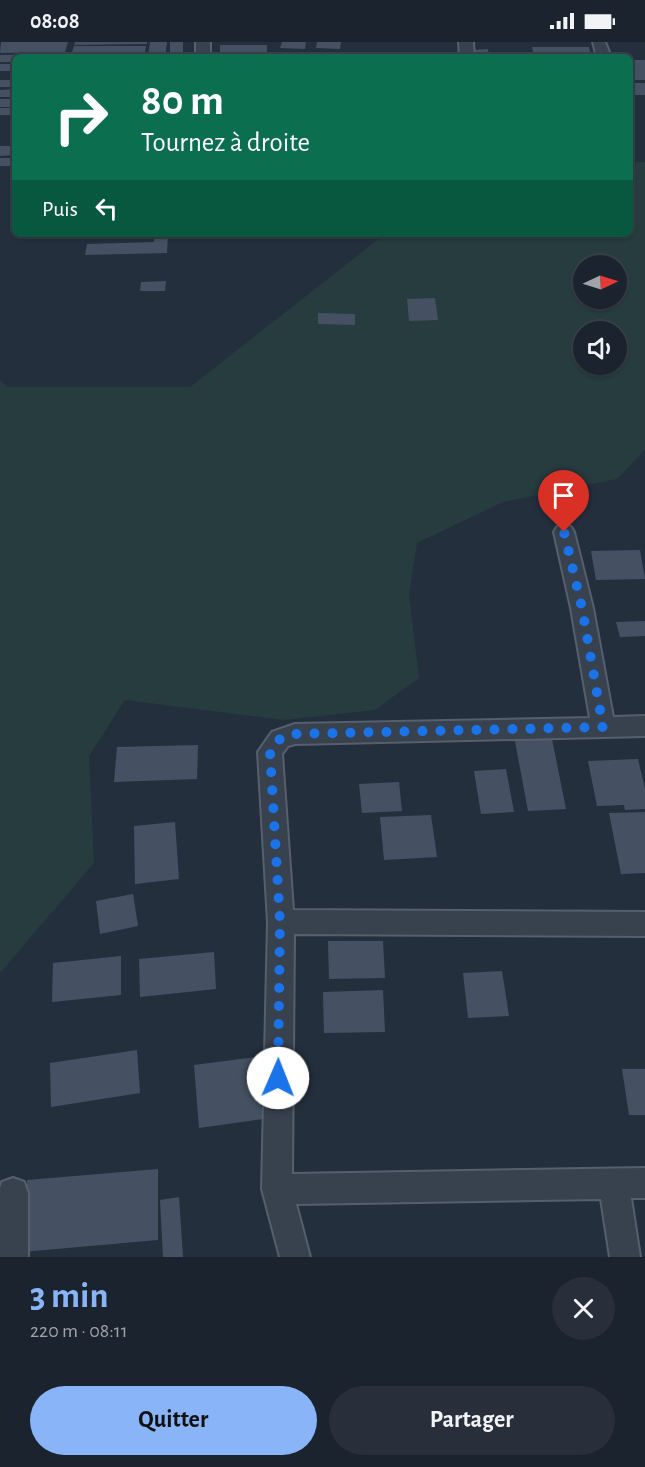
<!DOCTYPE html>
<html lang="fr">
<meta charset="utf-8">
<style>
body{margin:0;font-family:"Alegreya Sans",sans-serif;background:#282f3a;color:#f1f3f6;height:100vh;display:flex;flex-direction:column;font-size:22px;white-space:nowrap}
*{box-sizing:border-box;margin:0}
p{font-size:20px;color:#a0a4aa}
.icon{flex:none;width:33px;height:33px;fill:none;stroke:currentColor;stroke-width:2;stroke-linecap:round;stroke-linejoin:round}
.map{position:relative;height:1215px;overflow:hidden}
.side{display:flex;flex-direction:column;background:#1b232e;flex:1}
.side>*{flex:none}
.top-card{position:absolute;left:12px;top:12px;width:621px;height:183px;border-radius:9px;box-shadow:0 2px 4px #0004,0 0 0 2px #39404a;background:#0b6e4f;color:#fff;overflow:hidden}
.needle{width:39px;rotate:86deg}
.tools{position:absolute;left:573px;top:213px;display:grid;gap:12px}
.tools a{display:grid;place-items:center;width:54px;height:54px;border-radius:50%;background:#1b232e;box-shadow:0 2px 4px #0004,0 0 0 2px #39404a;font-size:30px}
.pin{position:absolute;display:grid;place-items:center;width:51px;height:51px;color:#fff;margin:-62px -26px;border-radius:50% 50% 50% 0;rotate:-45deg;box-shadow:0 0 6px #0007}
.pin .icon{rotate:45deg}
.me{position:absolute;width:66px;margin:-33px;rotate:1deg;stroke-linejoin:round;filter:drop-shadow(0 0 4px #0008)}
.turn{display:flex;align-items:center;gap:21px;height:126px;padding:0 30px;font-size:27px}
.turn .icon{width:78px;height:78px;stroke-width:2.5}
.turn b{display:block;font-size:42px;line-height:51px}
.then{display:flex;align-items:center;height:57px;padding:0 30px;background:#0003;gap:12px;font-size:22px}
.round{display:grid;place-items:center;flex:none;width:63px;height:63px;border-radius:32px;background:#282f3a}
.headline{display:flex;align-items:center;justify-content:space-between;height:102px;padding:0 30px}
h1{font-size:36px;font-weight:600;line-height:45px;color:#8ab4f8}
.primary-button{display:flex;gap:12px;margin-top:auto;padding:12px 30px}
.primary-button a{flex:1;height:69px;border-radius:36px;background:#8ab4f8;color:#111;font-size:24px;font-weight:600;line-height:69px;text-align:center}
.primary-button a+a{background:#282f3a;color:#f1f3f6}
.status{display:flex;justify-content:space-between;align-items:center;height:42px;padding:0 30px;background:#1b232e;direction:ltr}
.status svg{height:16px;fill:currentColor}
.map>svg:first-child{display:block}
.green{fill:#263c3f;fill-rule:evenodd}
.building{fill:#455162}
.lines{fill:none;stroke-linecap:round;stroke-linejoin:round}
.minor-casing{stroke:#565f6c;stroke-width:4}
.minor{fill:#38414e;fill-rule:evenodd}
.route{stroke:#1a73e8;stroke-width:10;stroke-dasharray:0 18}
</style>
<div class="status"><b>08:08</b><svg viewBox="0 0 49 12"><path d="M0 12V9h3v3zM5 12V6h3v6zM10 12V3h3v9zM15 12V0h3v12zM26 1h20v11H26zM47 4h2v5h-2z"/></svg></div>
<div class="map">
<svg width="645" height="1215" viewBox="0 0 645 1215">
<rect width="100%" height="100%" fill="#242f3e"/>
<!-- green -->
<path class="green" d="M630,120H645V408L617,437L503,460L417,501L409,552L419,636L375,668L285,678L125,658L89,714L94,821L0,931V338L7,345H190L385,192H630ZM584,224H616V256H584ZM584,290H616V322H584Z"/>
<!-- building -->
<g class="building">
<polygon points="1,0 68,0 65,10 0,11"/>
<polygon points="75,0 147,0 147,2 74,3"/>
<polygon points="150,0 167,0 165,15 148,15"/>
<rect x="170" y="0" width="13" height="15"/>
<polygon points="282,0 306,0 305,7 280,6"/>
<polygon points="317,0 341,0 340,7 316,6"/>
<rect x="220" y="3" width="47" height="12"/>
<polygon points="74,4 146,4 145,10 72,10"/>
<polygon points="532,5 589,5 591,14 534,14"/>
<polygon points="488,7 489,15 475,15 473,8"/>
<polygon points="64,12 63,15 15,15 15,20 0,20 0,13"/>
<rect x="630" y="18" width="15" height="20"/>
<rect x="0" y="22" width="15" height="7"/>
<rect x="0" y="38" width="15" height="7"/>
<polygon points="630,41 645,41 645,53 632,53"/>
<polygon points="15,47 15,55 0,55 0,48"/>
<rect x="0" y="57" width="15" height="8"/>
<rect x="0" y="66" width="15" height="7"/>
<polygon points="0,104 15,104 15,113 0,114"/>
<rect x="0" y="116" width="15" height="8"/>
<polygon points="154,192 168,192 167,211 85,213 87,202 154,200"/>
<polygon points="166,239 165,249 140,249 141,240"/>
<polygon points="435,256 438,278 409,279 407,257"/>
<polygon points="318,271 355,272 355,283 318,282"/>
<polygon points="640,508 645,537 596,538 591,509"/>
<polygon points="645,579 645,594 620,595 616,580"/>
<polygon points="551,692 566,767 528,769 514,694"/>
<polygon points="198,703 197,737 114,740 117,705"/>
<polygon points="638,717 645,747 645,767 625,768 624,763 597,764 588,719"/>
<polygon points="506,727 514,770 481,772 474,729"/>
<polygon points="399,740 402,769 362,771 359,742"/>
<polygon points="645,770 645,831 621,832 609,771"/>
<polygon points="431,773 437,815 384,818 380,775"/>
<polygon points="175,780 179,837 135,842 134,784"/>
<polygon points="133,852 138,884 100,892 96,859"/>
<polygon points="328,899 383,899 385,936 329,937"/>
<polygon points="214,910 216,947 140,955 139,917"/>
<polygon points="121,914 121,953 52,960 53,921"/>
<polygon points="502,929 509,974 468,976 463,931"/>
<polygon points="383,948 385,990 324,991 323,950"/>
<polygon points="137,1008 140,1051 51,1065 50,1021"/>
<polygon points="256,1015 263,1077 199,1086 194,1023"/>
<polygon points="622,1027 645,1027 645,1073 629,1073"/>
<polygon points="158,1127 158,1198 22,1210 27,1138"/>
<polygon points="179,1155 183,1215 163,1215 160,1158"/>
</g>
<g class="lines">
<defs>
<g id="minor">
<rect x="196" y="0" width="14" height="15"/>
<polygon points="459,0 473,0 474,15 460,15"/>
<polygon points="593,0 605,0 611,15 597,15"/>
<polygon points="564,482 571,485 574,490 593,566 613,675 645,674 645,694 295,702 288,704 282,712 293,868 645,870 645,894 294,892 292,1132 645,1126 645,1156 631,1156 640,1215 610,1215 601,1157 296,1162 310,1215 280,1215 262,1147 268,880 258,710 272,690 295,682 590,676 571,566 554,490 557,485"/>
<polygon points="13,1136 24,1140 28,1151 28,1215 0,1215 0,1146 2,1140"/>
</g>
</defs>
<!-- minor casing -->
<use href="#minor" class="minor-casing"/>
<!-- minor -->
<use href="#minor" class="minor"/>
</g>
<g class="lines">
<!-- route -->
<polyline class="route" points="278,1036 280,880 270,710 280,697 295,692 603,685 582,566 564,490"/>
</g>
</svg>
<div class="tools">
<a><svg class="needle" viewBox="-14 -14 28 28"><path d="M0-13l5 13h-10z" fill="#e53935"/><path d="M0 13l5-13h-10z" fill="#a0a4aa"/></svg></a>
<a><svg class="icon" aria-label="sound" viewBox="0 0 24 24"><path d="M4 9h4l5-4v14l-5-4H4zM17 9q2 3 0 6"/></svg></a>
</div>
<div class="pin" style="left:564px;top:490px;background:#d93025"><svg class="icon" aria-label="arrive" viewBox="0 0 24 24"><path d="M6 21V4h12l-3 4 3 4H6"/></svg></div>
<svg class="me" style="left:278px;top:1036px" viewBox="-20 -20 40 40"><circle r="19" fill="#fff"/><path d="M0-13L10 11 0 6-10 11z" fill="#1a73e8"/></svg>
<div class="top-card">
<div class="turn"><svg class="icon" aria-label="right" viewBox="0 0 24 24"><path d="M7 20v-9h11M14 6l5 5-5 5"/></svg><div><b>80 m</b>Tournez à droite</div></div>
<div class="then">Puis<svg class="icon" aria-label="left" viewBox="0 0 24 24"><path d="M17 20v-9H6M10 6l-5 5 5 5"/></svg></div>
</div>
</div>
<section class="side">
<div class="headline"><div><h1>3 min</h1><p>220 m · 08:11</p></div><a class="round"><svg class="icon" aria-label="close" viewBox="0 0 24 24"><path d="M6 6l12 12M18 6L6 18"/></svg></a></div>
<div class="primary-button"><a>Quitter</a><a>Partager</a></div>
</section>
